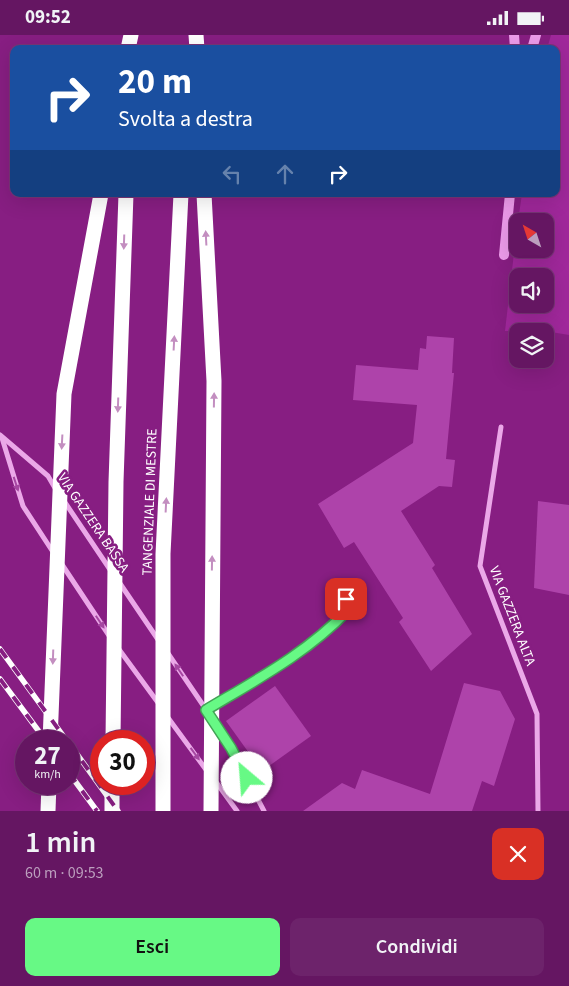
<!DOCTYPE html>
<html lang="it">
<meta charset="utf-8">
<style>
body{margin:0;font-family:"Source Sans 3",sans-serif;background:#6d236b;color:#f1f3f6;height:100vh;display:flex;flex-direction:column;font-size:19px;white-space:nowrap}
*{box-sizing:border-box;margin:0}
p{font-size:16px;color:#bc9fbe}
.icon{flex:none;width:28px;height:28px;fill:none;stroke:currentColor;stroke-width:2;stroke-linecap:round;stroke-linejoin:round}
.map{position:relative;height:776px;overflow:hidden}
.panel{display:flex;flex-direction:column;background:#651662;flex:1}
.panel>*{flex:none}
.top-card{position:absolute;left:10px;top:10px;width:550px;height:152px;border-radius:10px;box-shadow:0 5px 20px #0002,0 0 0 1px #793577;background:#1a4fa0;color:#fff;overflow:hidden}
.needle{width:32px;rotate:321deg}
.fabs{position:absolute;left:509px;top:178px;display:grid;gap:10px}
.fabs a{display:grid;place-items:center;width:45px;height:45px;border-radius:10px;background:#651662;box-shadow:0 5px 20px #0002,0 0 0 1px #793577;font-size:25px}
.speed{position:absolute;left:15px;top:695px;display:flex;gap:10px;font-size:25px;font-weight:700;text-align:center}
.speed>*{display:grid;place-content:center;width:65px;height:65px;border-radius:50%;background:#651662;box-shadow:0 5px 20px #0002,0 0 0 1px #793577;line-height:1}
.speed small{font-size:12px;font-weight:400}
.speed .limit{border:8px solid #d22;background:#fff;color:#111}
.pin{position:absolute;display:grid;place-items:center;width:42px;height:42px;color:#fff;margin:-21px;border-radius:10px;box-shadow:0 2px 8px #0006}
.me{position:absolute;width:55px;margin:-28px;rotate:333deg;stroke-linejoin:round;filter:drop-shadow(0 0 4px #0008)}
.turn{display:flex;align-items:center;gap:18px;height:105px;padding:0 25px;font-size:22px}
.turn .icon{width:65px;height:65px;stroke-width:2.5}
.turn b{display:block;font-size:35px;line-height:42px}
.lanes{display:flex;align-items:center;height:48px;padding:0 25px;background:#0003;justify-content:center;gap:25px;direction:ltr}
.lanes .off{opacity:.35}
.round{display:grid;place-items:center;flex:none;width:52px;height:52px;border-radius:10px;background:#6d236b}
.summary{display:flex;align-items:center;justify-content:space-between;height:85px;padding:0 25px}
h1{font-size:30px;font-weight:600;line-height:38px}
.action{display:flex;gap:10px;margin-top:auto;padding:10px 25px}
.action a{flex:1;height:58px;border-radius:10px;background:#67f985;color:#111;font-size:20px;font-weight:600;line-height:58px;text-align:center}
.action a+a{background:#6d236b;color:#f1f3f6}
.status{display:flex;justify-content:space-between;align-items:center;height:35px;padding:0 25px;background:#651662;direction:ltr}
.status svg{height:14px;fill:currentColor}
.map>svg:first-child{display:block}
.green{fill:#a0289b;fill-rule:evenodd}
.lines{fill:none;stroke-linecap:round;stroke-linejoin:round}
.stream{stroke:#ec9bea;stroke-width:10}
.building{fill:#ae43aa}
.lane{stroke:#eba8e8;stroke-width:4}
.street{stroke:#eba8e8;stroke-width:5}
.highway{stroke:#fff;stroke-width:15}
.rail-casing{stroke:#fff;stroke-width:5.5}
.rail{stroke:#871e82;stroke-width:4;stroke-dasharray:11;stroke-linecap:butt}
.oneway{fill:#c38ec0}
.oneway2{fill:#a547a1}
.route-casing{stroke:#43a256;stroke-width:12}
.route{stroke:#67f985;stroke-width:9}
.labels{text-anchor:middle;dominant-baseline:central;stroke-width:5;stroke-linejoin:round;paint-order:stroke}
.street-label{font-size:14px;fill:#fff;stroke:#871e82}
</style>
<div class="status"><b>09:52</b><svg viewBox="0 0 49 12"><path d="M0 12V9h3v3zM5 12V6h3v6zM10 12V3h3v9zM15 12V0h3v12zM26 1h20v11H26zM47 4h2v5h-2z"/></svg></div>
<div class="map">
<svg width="569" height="776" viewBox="0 0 569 776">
<rect width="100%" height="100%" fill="#871e82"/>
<!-- green -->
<path class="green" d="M551,0H569V300L545,296H505L517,192L518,214H545V186H518L522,159H556V14H547ZM518,241H545V269H518Z"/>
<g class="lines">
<!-- stream -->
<g class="stream">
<polyline points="514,0 515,14"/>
<polyline points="532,14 536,0"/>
<polyline points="504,220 510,159"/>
</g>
</g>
<!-- building -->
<g class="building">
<polygon points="427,301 454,303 452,338 454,338 446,424 455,425 452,452 439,451 401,476 435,530 432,533 472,599 431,636 399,587 403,583 354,507 344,513 318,469 413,408 417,370 353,365 356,330 418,335 420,313 426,314"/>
<polygon points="538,466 569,470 569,560 534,553"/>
<polygon points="464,648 500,656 515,684 494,751 482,746 472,776 303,776 342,748 355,754 362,735 430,759"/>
<polygon points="275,651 311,701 262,736 226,686"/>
</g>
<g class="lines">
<!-- lane -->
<path class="lane" d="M216,669C262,641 310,616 347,576L346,564"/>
<!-- street -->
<g class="street">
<polyline points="501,392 480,531 537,679 538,776"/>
<polyline points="0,400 48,441 55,453"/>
<polyline points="2,403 23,471 53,517"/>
<polyline points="64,466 111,536"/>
<polyline points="61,528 110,602"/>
<polyline points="119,547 159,606"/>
<polyline points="118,613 159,669"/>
<polyline points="167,617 207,676"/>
<polyline points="166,680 207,736"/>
<polyline points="216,690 231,713 264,776"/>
<polyline points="216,747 237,776"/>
</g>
<!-- highway -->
<g class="highway">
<polyline points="196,0 197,14"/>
<polyline points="128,14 131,0"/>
<polyline points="204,159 214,346 211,776"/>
<polyline points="50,706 64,359 101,159"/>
<polyline points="113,706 116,447 126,159"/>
<polyline points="48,776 49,749"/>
<polyline points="112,776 112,749"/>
<polyline points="163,776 163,519 181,159"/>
</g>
<defs>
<g id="rail">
<polyline points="0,614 67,706"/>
<polyline points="0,644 46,706"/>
<polyline points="69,708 118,776"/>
<polyline points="69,738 97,776"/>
</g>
</defs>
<!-- rail casing -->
<use href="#rail" class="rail-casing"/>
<!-- rail -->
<use href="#rail" class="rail"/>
</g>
<!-- one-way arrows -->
<defs><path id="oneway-solid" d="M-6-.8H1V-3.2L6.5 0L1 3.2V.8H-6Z" transform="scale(1.25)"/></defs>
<g class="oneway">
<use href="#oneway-solid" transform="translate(206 203) rotate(-93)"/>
<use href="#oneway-solid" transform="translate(124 207) rotate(92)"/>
<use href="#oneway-solid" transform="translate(174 308) rotate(-87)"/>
<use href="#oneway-solid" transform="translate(214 365) rotate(-89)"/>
<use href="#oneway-solid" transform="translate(118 370) rotate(92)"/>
<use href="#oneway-solid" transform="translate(62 407) rotate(93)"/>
<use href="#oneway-solid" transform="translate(166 470) rotate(-87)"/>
<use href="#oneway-solid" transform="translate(212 528) rotate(-89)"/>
<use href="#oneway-solid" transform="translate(53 622) rotate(92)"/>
</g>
<g class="oneway2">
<use href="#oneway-solid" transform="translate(16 449) rotate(72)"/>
<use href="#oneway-solid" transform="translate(100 587) rotate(56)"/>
<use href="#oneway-solid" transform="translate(179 635) rotate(-124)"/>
<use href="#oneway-solid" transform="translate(195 719) rotate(54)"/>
</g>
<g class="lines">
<defs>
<path id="route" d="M247,743L231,713L206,675C256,645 307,618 347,576L346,564"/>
</defs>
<!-- route casing -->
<use href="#route" class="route-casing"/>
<!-- route -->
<use href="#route" class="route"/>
</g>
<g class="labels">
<!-- street labels -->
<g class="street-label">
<text transform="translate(150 467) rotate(-88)">TANGENZIALE DI MESTRE</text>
<text transform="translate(93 488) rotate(56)">VIA GAZZERA BASSA</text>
<text transform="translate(512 581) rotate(69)">VIA GAZZERA ALTA</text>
</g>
</g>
</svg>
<div class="fabs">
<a><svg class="needle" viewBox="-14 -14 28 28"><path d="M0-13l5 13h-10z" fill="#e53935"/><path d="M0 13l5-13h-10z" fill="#bc9fbe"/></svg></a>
<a><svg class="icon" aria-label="sound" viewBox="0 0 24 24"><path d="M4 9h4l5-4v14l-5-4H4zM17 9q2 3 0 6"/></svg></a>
<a><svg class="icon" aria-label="layers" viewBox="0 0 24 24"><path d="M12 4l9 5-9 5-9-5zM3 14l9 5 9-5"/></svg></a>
</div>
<div class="speed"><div>27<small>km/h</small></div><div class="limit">30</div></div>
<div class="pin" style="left:346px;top:564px;background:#d93025"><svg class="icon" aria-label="arrive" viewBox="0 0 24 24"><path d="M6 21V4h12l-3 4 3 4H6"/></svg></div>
<svg class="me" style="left:247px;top:743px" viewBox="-20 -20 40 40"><circle r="19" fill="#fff"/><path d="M0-13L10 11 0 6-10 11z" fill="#67f985"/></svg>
<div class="top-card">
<div class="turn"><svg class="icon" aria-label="right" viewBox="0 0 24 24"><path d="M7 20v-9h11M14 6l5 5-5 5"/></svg><div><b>20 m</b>Svolta a destra</div></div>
<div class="lanes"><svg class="icon off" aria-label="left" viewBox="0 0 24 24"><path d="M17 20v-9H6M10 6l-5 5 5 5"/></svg><svg class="icon off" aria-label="ahead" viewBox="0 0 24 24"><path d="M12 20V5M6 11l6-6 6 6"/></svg><svg class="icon" aria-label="right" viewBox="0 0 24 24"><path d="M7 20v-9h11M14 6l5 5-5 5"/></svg></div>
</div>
</div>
<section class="panel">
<div class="summary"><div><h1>1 min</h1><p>60 m · 09:53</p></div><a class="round" style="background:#d93025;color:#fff"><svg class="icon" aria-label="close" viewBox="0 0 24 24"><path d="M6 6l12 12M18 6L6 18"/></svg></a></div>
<div class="action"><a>Esci</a><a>Condividi</a></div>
</section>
